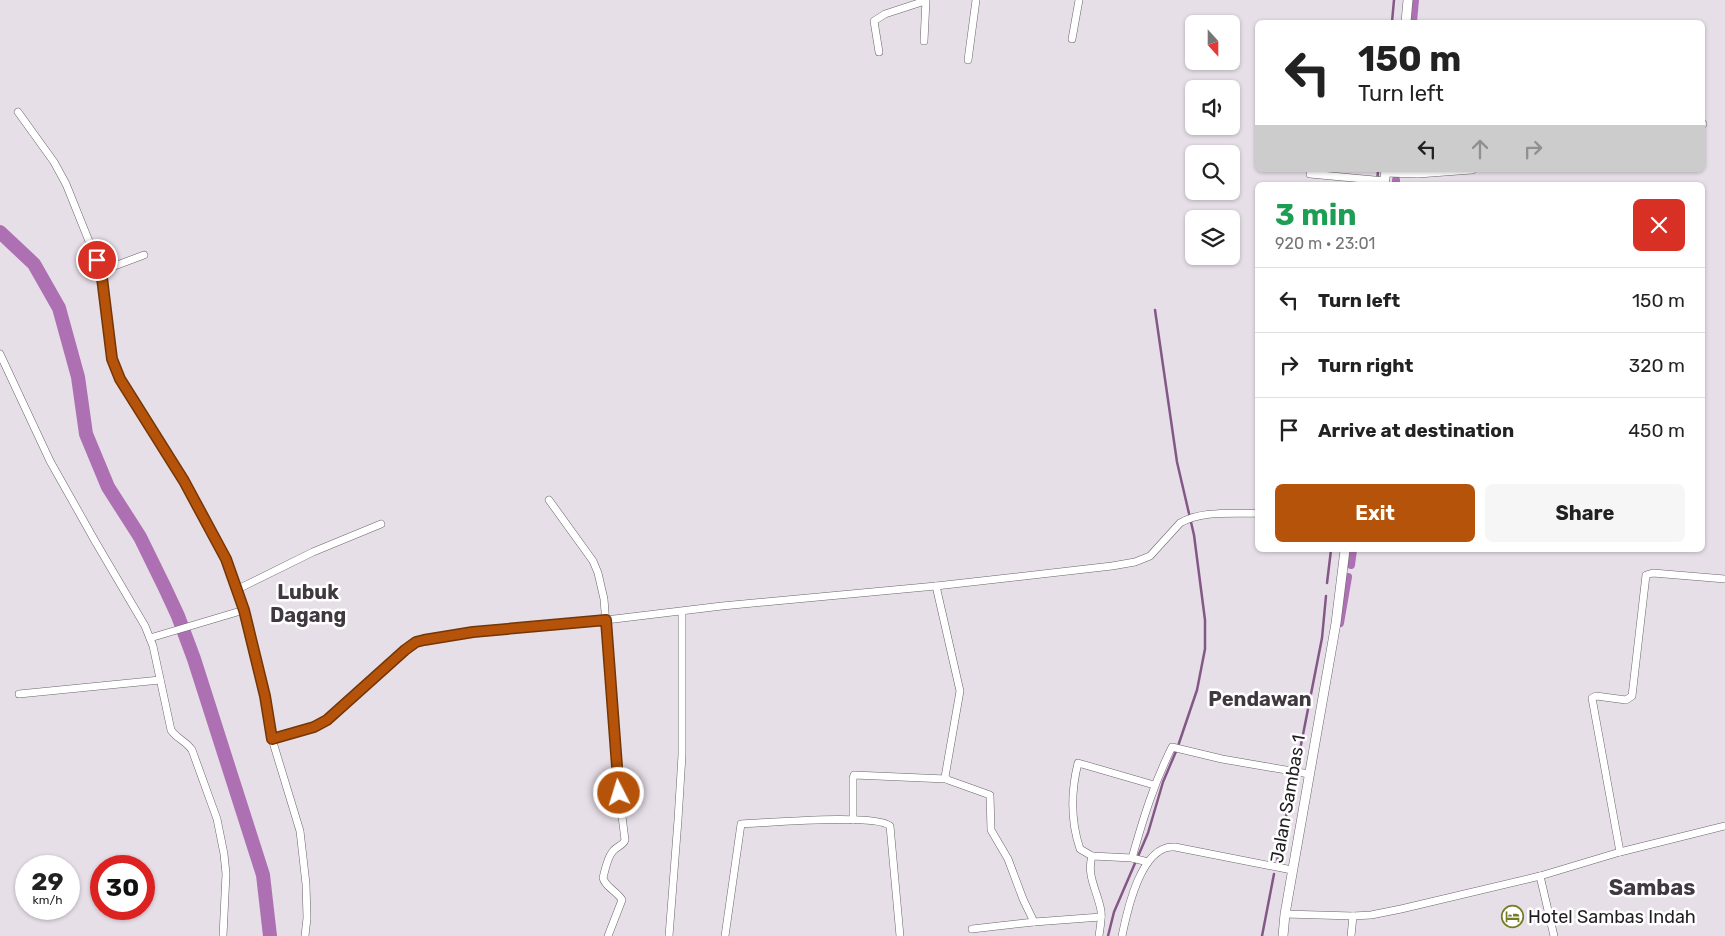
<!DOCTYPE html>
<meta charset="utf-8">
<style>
body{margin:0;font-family:Rubik,sans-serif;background:#f6f6f6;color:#222;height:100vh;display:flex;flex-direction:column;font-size:19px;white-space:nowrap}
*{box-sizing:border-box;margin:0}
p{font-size:16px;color:#767676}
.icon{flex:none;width:28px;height:28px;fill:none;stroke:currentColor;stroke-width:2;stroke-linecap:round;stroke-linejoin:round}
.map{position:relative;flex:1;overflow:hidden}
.side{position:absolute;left:1255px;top:182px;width:450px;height:370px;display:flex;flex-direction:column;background:#fff;border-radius:8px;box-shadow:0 1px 4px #0004}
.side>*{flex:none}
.guide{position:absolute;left:1255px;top:20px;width:450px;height:152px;border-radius:8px;box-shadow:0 1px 4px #0004;background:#fff;color:#222;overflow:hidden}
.needle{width:32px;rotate:159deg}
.tools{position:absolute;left:1185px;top:15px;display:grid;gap:10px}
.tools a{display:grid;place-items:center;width:55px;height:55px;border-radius:8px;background:#fff;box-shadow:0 1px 4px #0004;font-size:25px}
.speed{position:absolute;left:15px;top:855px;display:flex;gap:10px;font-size:25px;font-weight:700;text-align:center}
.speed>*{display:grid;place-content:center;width:65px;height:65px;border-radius:50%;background:#fff;box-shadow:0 1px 4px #0004;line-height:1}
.speed small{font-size:12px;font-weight:400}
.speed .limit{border:8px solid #d22;background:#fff;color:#111}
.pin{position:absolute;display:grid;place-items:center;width:42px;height:42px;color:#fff;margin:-21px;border:2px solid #fff;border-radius:50%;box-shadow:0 1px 5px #0007}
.me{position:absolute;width:55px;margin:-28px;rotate:355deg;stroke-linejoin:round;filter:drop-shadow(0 0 4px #0008)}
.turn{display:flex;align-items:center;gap:18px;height:105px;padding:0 20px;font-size:22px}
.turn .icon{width:65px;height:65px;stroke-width:2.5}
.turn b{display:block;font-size:35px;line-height:42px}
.lanes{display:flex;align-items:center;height:48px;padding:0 20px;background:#0003;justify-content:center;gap:25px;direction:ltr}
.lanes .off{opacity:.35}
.round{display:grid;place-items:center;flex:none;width:52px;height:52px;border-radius:8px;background:#f6f6f6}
.summary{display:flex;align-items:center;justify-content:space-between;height:85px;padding:0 20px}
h1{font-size:30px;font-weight:700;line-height:38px;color:#1e9e55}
.cta{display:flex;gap:10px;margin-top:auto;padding:10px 20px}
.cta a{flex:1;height:58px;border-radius:8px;background:#b45309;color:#fff;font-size:20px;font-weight:700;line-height:58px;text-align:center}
.cta a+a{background:#f6f6f6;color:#222}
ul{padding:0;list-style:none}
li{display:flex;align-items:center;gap:15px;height:65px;padding:0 20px;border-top:1px solid #e0e0e0}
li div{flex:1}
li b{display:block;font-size:19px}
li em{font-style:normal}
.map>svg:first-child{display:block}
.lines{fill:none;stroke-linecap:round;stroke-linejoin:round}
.stream{stroke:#835887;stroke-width:2.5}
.canal{stroke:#ad71b3;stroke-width:8}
.river{stroke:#ad71b3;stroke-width:14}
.minor-casing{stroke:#6b646b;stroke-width:8}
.tertiary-casing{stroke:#6b646b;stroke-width:10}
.minor{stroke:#fff;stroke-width:7}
.tertiary{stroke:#fff;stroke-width:9}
.route-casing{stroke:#753606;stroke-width:12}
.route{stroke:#b45309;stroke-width:9}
.labels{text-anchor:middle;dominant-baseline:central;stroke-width:5;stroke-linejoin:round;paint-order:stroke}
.street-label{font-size:18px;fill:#211e21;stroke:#fff}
.poi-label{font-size:18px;fill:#211e21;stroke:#fff;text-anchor:start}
.quarter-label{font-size:20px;font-weight:bold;fill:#403a40;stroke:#fff}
.district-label{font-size:22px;font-weight:bold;fill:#403a40;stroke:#fff}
</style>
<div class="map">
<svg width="1725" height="936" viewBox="0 0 1725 936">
<rect width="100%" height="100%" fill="#e7dfe8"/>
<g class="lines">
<!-- stream -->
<g class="stream">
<polyline points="1392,22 1394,0"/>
<polyline points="1377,185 1378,170"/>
<polyline points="1327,583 1331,550"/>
<polyline points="1297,765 1322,638 1326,596"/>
<polyline points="1277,861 1294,777"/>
<polyline points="1108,936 1114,912 1148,833 1163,782 1177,749 1197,690 1205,649 1205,620 1194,535 1177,462 1155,310"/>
<polyline points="1262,936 1274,874"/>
</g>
<!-- canal -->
<g class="canal">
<polyline points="1413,22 1415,0"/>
<polyline points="1396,185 1396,180"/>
<polyline points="1351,565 1353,550"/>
<polyline points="1340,623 1348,577"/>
</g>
<!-- river -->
<polyline class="river" points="0,232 34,264 59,308 78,377 86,434 108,487 140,537 165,588 178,616 194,659 263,875 270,936"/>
<defs>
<g id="minor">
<polyline points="1072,39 1079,0"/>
<polyline points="924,41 926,0"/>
<polyline points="879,52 874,21 885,14 925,1"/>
<polyline points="968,60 976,0"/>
<polyline points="18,112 54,162 66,184 101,271 108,315 113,359 115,370 138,410 184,481 222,551 241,597 265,696 272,739 300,831 306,884 307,918 305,936"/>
<polyline points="1702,124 1703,124"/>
<polyline points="1386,173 1418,174 1472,170"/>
<polyline points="1310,174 1385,181"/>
<polyline points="101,271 144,255"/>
<path d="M0,354L50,461L95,541L145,626L153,646L171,730C177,739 186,741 192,750L217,819L224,854L226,874L223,936"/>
<path d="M549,500L593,561L598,573L604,599L619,793L625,840C623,846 617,846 613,851C607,858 605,870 603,878C606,888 617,891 622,900L608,936"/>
<polyline points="936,586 960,691 945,777 948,780 990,795 991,830 1008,859 1023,899 1034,922 1101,917"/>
<polyline points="238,589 313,552 381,524"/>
<polyline points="150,638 244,610"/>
<polyline points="19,694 160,680"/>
<path d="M272,739L313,727L327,720L405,650L416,642L423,640L473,632L606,620L722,606L936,586L1112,566L1135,562L1150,556L1180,523C1203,510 1233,514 1258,513"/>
<polyline points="853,820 853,778 854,775 946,779"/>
<polyline points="1620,852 1592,698 1596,696 1626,700 1632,696 1646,575 1653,573 1725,579"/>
<path d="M1092,856L1080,849C1071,822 1071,791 1078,763L1154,785"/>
<path d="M1132,858C1143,819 1154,783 1172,747L1222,759L1309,774"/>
<polyline points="1540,876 1554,936"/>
<polyline points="1285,914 1353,916 1371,915 1401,909 1540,876 1620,852 1725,826"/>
<polyline points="972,929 1034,922"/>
<polyline points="669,936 678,820 682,755 682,612"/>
<path d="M725,936L741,824C766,823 876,813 890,826L900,936"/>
<path d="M1099,936C1100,928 1102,919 1101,911C1098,892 1086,876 1092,856L1132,858L1148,862"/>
<path d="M1122,936C1127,911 1141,844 1175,847L1292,870"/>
<polyline points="1351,936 1353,916"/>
</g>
<g id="tertiary">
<polyline points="1406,22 1408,0"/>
<polyline points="1384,185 1386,170"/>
<polyline points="1283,936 1285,914 1336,623 1345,550"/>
</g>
</defs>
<!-- minor casing -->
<use href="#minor" class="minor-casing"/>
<!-- tertiary casing -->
<use href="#tertiary" class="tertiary-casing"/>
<!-- minor -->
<use href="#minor" class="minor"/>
<!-- tertiary -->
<use href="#tertiary" class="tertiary"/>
</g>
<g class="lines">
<defs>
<polyline id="route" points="97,260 102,278 112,359 120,379 184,481 226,559 244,610 265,696 272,739 314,727 327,720 405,650 416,642 424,640 473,632 606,620 619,793"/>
</defs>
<!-- route casing -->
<use href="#route" class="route-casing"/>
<!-- route -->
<use href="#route" class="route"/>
</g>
<!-- icons -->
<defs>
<symbol id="hotel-ring" viewBox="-11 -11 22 22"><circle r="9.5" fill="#fff" stroke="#757c27" stroke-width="1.5"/><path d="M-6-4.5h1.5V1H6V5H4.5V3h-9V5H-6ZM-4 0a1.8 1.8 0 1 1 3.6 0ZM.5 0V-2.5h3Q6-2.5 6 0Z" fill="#757c27"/></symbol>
</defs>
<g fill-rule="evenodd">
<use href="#hotel-ring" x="1500" y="904" width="25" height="25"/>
</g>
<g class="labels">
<!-- street labels -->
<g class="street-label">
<text transform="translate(1288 799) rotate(-80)">Jalan Sambas 1</text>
</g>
<!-- poi labels -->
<g class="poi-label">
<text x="1528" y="917">Hotel Sambas Indah</text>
</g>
<!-- quarter labels -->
<g class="quarter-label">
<text x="308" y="592">Lubuk<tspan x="308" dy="23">Dagang</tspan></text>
<text x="1260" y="699">Pendawan</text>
</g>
<!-- district labels -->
<g class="district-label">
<text x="1652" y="887">Sambas</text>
</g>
</g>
</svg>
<div class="tools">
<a><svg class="needle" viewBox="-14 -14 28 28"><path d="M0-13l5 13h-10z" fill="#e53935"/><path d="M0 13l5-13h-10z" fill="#767676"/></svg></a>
<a><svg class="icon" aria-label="sound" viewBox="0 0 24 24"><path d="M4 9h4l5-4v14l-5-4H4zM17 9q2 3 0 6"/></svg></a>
<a><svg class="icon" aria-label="search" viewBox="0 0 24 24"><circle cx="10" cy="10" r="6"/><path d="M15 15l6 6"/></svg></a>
<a><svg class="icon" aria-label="layers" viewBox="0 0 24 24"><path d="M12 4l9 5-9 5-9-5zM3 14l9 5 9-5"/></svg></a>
</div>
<div class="speed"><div>29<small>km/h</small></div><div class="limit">30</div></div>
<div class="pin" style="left:97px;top:260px;background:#d93025"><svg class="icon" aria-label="arrive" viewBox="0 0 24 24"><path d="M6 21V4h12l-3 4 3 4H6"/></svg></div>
<svg class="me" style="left:619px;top:793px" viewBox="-20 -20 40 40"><circle r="17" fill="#b45309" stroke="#fff" stroke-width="3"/><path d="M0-11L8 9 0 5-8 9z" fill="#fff"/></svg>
<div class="guide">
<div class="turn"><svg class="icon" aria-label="left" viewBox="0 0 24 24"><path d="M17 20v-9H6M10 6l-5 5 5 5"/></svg><div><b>150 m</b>Turn left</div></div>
<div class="lanes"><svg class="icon" aria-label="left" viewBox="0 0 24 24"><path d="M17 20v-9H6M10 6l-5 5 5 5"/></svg><svg class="icon off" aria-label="ahead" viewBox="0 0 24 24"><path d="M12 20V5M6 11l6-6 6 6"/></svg><svg class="icon off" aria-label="right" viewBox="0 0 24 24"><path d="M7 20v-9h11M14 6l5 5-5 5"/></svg></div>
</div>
<section class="side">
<div class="summary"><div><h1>3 min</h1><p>920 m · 23:01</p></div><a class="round" style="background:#d93025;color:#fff"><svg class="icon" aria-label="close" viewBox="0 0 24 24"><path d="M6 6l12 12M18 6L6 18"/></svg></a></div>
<ul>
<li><svg class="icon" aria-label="left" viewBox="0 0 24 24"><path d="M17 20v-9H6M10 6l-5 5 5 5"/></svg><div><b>Turn left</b></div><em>150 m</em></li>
<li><svg class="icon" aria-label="right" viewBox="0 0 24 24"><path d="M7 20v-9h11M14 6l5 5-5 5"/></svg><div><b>Turn right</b></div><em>320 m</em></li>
<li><svg class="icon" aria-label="arrive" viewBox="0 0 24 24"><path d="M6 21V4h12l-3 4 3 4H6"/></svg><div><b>Arrive at destination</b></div><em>450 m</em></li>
</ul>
<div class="cta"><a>Exit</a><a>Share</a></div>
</section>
</div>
